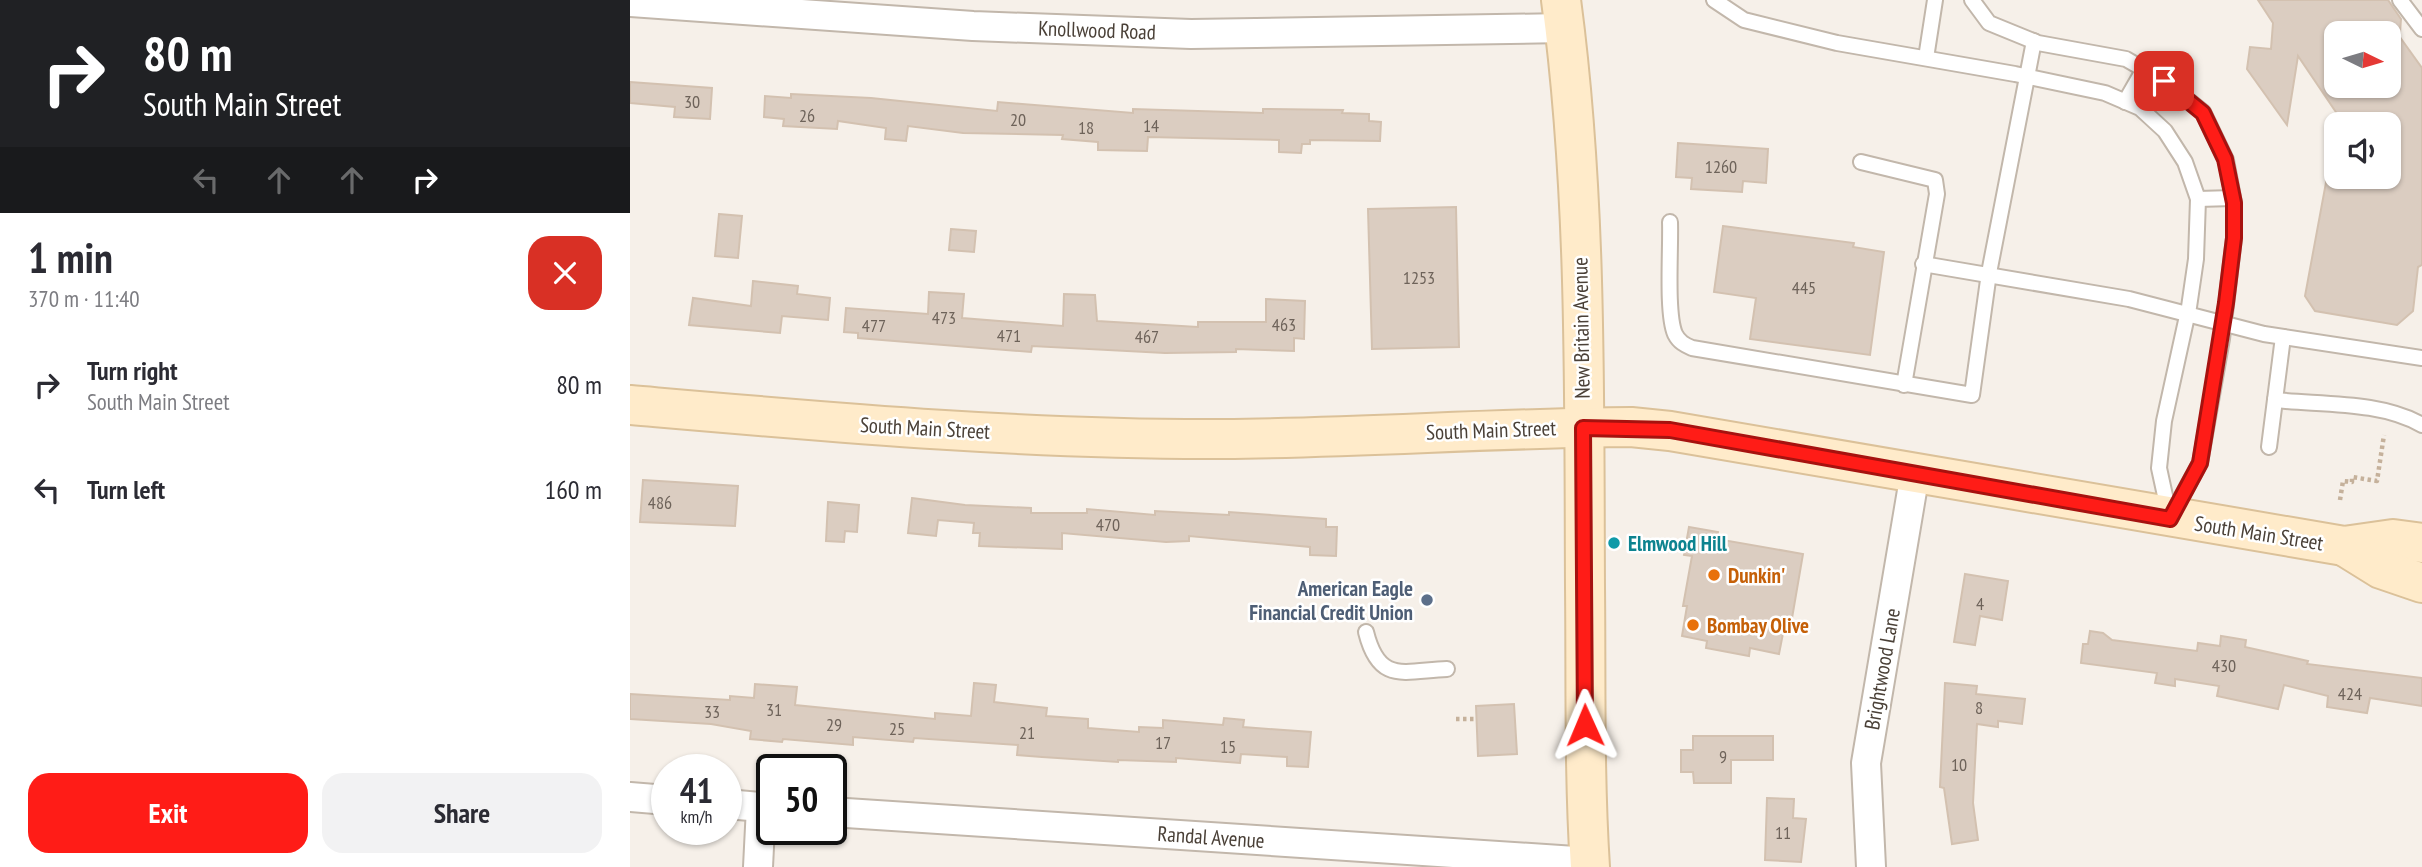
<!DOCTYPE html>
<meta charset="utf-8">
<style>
body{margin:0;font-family:"PT Sans Narrow",sans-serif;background:#f2f2f3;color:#2b2b33;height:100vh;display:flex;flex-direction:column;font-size:26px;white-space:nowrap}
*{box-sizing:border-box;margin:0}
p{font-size:23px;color:#7c7c81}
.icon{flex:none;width:38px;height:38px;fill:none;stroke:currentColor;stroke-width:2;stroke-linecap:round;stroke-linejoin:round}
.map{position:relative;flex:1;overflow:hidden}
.panel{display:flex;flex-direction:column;background:#fff;width:630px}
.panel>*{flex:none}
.top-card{background:#202124;color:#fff;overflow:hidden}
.needle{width:46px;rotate:95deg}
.fabs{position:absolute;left:1694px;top:21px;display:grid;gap:14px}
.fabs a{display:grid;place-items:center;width:77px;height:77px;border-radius:14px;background:#fff;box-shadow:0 2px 5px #0004;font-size:35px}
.speed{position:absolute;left:21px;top:754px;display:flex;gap:14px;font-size:35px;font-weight:700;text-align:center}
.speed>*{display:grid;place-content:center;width:91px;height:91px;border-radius:50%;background:#fff;box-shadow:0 2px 5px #0004;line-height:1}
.speed small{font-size:18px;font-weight:400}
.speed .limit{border:4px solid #111;border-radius:10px;background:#fff;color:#111}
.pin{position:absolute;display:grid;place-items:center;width:60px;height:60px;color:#fff;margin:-30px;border-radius:14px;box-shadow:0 4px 10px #0006}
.me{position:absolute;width:77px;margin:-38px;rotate:359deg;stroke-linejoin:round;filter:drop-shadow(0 0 5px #0008)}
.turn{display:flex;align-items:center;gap:24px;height:147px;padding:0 28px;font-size:32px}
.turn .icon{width:91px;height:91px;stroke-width:2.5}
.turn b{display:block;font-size:49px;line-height:60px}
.lanes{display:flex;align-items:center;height:66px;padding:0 28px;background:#0003;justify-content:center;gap:35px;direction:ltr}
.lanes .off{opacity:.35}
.round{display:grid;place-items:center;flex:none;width:74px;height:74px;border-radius:21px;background:#f2f2f3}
.overview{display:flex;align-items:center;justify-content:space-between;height:119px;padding:0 28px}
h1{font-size:42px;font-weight:800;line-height:52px}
.cta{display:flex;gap:14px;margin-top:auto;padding:14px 28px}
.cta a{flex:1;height:80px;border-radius:21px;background:#ff1c17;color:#fff;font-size:28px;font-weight:800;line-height:80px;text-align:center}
.cta a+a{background:#f2f2f3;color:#2b2b33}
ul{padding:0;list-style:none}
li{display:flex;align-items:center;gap:21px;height:105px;padding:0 28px}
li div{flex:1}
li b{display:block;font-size:26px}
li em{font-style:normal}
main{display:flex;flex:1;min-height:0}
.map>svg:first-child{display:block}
.building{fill:#dbcdc1;stroke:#d3c1b0;stroke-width:2;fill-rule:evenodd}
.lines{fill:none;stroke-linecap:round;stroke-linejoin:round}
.lane-casing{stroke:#c2b7ab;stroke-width:18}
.street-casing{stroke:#c2b7ab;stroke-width:32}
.secondary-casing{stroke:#dbc199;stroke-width:42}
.path{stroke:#c5b19b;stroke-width:4.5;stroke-dasharray:3.5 3.5;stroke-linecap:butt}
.lane{stroke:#fff;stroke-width:14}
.street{stroke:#fff;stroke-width:28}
.secondary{stroke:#ffebca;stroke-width:38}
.route-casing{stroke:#a6120f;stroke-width:18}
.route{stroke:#ff1c17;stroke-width:12}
.culture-dot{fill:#0f9aa8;stroke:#fff;stroke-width:2.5}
.food-dot{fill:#e8710a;stroke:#fff;stroke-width:2.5}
.service-dot{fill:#5c6f8a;stroke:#fff;stroke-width:2.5}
.labels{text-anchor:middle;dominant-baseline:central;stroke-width:5;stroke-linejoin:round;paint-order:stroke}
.number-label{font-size:18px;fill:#6e635a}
.street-label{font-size:21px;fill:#4a4037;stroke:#fff}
.culture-label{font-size:21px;font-weight:bold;fill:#0d838f;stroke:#fff;text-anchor:start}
.food-label{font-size:21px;font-weight:bold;fill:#c56008;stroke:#fff;text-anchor:start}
.service-label{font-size:21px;font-weight:bold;fill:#4e5e75;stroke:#fff;text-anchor:end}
</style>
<main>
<section class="panel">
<div class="top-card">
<div class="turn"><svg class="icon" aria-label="right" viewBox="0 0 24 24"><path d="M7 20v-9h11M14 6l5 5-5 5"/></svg><div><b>80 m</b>South Main Street</div></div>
<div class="lanes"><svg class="icon off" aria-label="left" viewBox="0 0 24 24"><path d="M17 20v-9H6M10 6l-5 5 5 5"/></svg><svg class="icon off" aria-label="ahead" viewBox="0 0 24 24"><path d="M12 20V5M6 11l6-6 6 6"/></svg><svg class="icon off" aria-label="ahead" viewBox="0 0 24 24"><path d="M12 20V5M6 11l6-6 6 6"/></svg><svg class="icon" aria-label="right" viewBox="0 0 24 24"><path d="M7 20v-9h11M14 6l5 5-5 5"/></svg></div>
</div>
<div class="overview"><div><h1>1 min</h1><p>370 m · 11:40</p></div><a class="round" style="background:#d93025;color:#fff"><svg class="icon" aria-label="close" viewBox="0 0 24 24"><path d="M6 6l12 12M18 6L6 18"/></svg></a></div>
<ul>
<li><svg class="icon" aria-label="right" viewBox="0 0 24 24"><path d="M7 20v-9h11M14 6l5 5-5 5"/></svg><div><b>Turn right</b><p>South Main Street</p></div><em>80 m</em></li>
<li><svg class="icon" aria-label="left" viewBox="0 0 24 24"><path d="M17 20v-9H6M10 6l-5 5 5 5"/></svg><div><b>Turn left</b></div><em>160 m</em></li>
</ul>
<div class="cta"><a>Exit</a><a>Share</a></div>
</section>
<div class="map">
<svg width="1792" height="867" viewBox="0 0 1792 867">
<rect width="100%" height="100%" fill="#f6f0e9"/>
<!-- building -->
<g class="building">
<path d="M1628,0H1758L1771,19L1770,33H1767L1792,68V265L1788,267L1783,311L1767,325L1685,311L1675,296L1697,177H1759V124H1714L1668,56L1657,125L1617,69L1620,47L1641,49L1643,23ZM1706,33H1759V86H1706Z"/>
<polygon points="0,82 82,88 80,119 44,117 45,107 0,103"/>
<polygon points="161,94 241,98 367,111 368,102 503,113 503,109 633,113 633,109 713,110 712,113 739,114 739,121 751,122 750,141 680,140 680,144 672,144 671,153 649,152 649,140 518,137 517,151 468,150 468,142 432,139 433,135 333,133 278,126 276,141 255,139 256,128 208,121 207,129 153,126 154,119 134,117 135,96 161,98"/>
<polygon points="1048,143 1138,149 1136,183 1113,181 1112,192 1061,189 1062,178 1046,177"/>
<polygon points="826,207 829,347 742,349 738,209"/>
<polygon points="89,214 112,216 108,258 85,256"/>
<polygon points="1093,226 1224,243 1223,247 1254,252 1240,355 1120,339 1126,298 1084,292"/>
<polygon points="321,229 346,231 344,252 319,250"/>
<polygon points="123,281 168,286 167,294 200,298 198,320 152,316 150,333 59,325 63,298 121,306"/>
<polygon points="299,292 334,294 332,318 433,326 434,294 465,295 467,321 568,327 568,322 636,322 636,299 675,301 674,339 664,338 664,351 606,349 606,352 535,353 402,346 401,352 228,338 228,333 214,332 216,308 298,314"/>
<polygon points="13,480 108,486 105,526 10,522"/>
<polygon points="282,498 335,505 401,508 401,513 457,513 457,509 525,515 525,511 599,515 599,512 696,519 696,527 707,527 706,556 680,555 680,547 559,536 559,541 536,542 432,533 432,549 349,546 350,533 343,533 344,523 308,520 306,536 278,533"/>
<polygon points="198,502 229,505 227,532 215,531 214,542 196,541"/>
<polygon points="1059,527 1088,532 1087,539 1173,554 1161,624 1155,623 1149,654 1120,648 1119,656 1076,648 1077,641 1052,636 1057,606 1053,606 1062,556 1054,555"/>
<polygon points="1335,574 1378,581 1372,620 1350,616 1345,645 1324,642"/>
<polygon points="1460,631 1473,633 1482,640 1567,651 1568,643 1590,646 1591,636 1616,640 1615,647 1678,661 1677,664 1792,678 1792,706 1740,698 1737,713 1697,707 1698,696 1654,685 1648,709 1587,696 1589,686 1545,679 1545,686 1525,683 1527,673 1451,663 1453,644 1458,644"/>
<polygon points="344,683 366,685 364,702 417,708 416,716 458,719 458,728 509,732 509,727 533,728 533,720 593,725 594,718 614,720 613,727 681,732 678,767 657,766 657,757 611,754 610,763 546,758 546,762 488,760 488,762 412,757 387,755 388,745 284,738 283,742 223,737 223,745 153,739 152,742 120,739 121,731 81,724 0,719 0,694 100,700 100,696 124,698 125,684 167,687 165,705 305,719 305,713 341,716"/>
<polygon points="1315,683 1347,686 1346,694 1395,699 1392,724 1368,721 1368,727 1347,724 1343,803 1348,840 1322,844 1314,788 1310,787"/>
<polygon points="884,704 887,754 848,756 846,706"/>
<polygon points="1063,736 1143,736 1143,760 1101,760 1101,783 1064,783 1063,772 1051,772 1051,750 1063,750"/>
<polygon points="1137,798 1164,799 1163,818 1176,819 1171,862 1135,860"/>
</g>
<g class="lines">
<defs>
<g id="lane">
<polyline points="1084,0 1114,20 1207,43 1385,74 1475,93 1510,108 1535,131 1555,162 1568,199 1566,259 1559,307 1534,421 1529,468 1539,514"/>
<polyline points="1342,0 1359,23 1408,43 1496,59 1534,81 1573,112 1596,160 1604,203 1604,238 1592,339 1570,463 1542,514"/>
<polyline points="1770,0 1792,29"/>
<polyline points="1296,58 1305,0"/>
<polyline points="1495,102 1514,69"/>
<polyline points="1231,162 1305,180 1307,194 1274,385"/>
<polyline points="1568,199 1603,198"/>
<path d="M1040,222C1041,248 1036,313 1045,334C1049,342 1055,345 1062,348L1342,395L1359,273L1404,41"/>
<polyline points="1293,264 1499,299 1634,334 1792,358"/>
<path d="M1645,400C1692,405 1751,401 1792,425"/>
<polyline points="1639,447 1653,337"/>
<path d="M736,632C749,684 773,671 817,669"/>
</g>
<g id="street">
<polyline points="0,2 343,26 561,34 935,28"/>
<polyline points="0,797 37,800"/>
<polyline points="96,804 142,808"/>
<polyline points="201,812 960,862"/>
<polyline points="128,867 131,807"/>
<polyline points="1241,867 1236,763 1285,473"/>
</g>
<g id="secondary">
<path d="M931,0C957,194 954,392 955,587C956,680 954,774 960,867"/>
<path d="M0,405C197,422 395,440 593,439C729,438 865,428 1001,427L1040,431L1714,546L1763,539L1792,543"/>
<polyline points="1714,546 1751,569 1792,583"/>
</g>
</defs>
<!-- lane casing -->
<use href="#lane" class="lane-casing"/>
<!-- street casing -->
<use href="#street" class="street-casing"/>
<!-- secondary casing -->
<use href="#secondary" class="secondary-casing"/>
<!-- path -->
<g class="path">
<polyline points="1710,500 1713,481 1722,482 1722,477 1747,481 1754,435"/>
<polyline points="826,719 846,719"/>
</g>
<!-- lane -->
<use href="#lane" class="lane"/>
<!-- street -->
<use href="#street" class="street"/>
<!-- secondary -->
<use href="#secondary" class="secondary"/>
</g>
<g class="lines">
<defs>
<polyline id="route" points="955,725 953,428 1040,430 1540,519 1570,463 1596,303 1604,238 1604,203 1595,159 1573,113 1534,81"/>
</defs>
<!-- route casing -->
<use href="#route" class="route-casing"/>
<!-- route -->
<use href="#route" class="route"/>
</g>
<!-- markers -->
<circle class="culture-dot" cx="984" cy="543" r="7"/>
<g class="food-dot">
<circle cx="1084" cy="575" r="7"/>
<circle cx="1063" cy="625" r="7"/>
</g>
<circle class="service-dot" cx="797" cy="600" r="7"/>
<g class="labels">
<!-- number labels -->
<g class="number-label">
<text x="62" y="101">30</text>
<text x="177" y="115">26</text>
<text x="388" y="119">20</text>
<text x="521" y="125">14</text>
<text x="456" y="127">18</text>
<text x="1091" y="166">1260</text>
<text x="789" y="277">1253</text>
<text x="1174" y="287">445</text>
<text x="314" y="317">473</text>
<text x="654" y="324">463</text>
<text x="244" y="325">477</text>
<text x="379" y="335">471</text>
<text x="517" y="336">467</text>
<text x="30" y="502">486</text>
<text x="478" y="524">470</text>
<text x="1350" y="603">4</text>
<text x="1594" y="665">430</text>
<text x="1720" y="693">424</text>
<text x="1349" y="707">8</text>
<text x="144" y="709">31</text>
<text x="82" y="711">33</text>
<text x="204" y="724">29</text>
<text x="267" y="728">25</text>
<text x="397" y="732">21</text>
<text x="533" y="742">17</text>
<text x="598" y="746">15</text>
<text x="1093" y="756">9</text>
<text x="1329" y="764">10</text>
<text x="1153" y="832">11</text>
</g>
<!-- street labels -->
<g class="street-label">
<text transform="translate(467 30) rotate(2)">Knollwood Road</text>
<text transform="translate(951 328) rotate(-91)">New Britain Avenue</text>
<text transform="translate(295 428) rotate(3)">South Main Street</text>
<text transform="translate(861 430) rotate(-2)">South Main Street</text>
<text transform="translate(1629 533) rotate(9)">South Main Street</text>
<text transform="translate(1252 669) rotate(-80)">Brightwood Lane</text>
<text transform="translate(581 837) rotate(4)">Randal Avenue</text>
</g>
<!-- culture labels -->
<g class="culture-label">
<text x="998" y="543">Elmwood Hill</text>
</g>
<!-- food labels -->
<g class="food-label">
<text x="1098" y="575">Dunkin'</text>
<text x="1077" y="625">Bombay Olive</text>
</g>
<!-- service labels -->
<g class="service-label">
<text x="783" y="588">American Eagle<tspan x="783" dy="24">Financial Credit Union</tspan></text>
</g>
</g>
</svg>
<div class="fabs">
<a><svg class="needle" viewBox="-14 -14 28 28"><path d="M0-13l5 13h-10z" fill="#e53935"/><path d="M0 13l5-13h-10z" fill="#7c7c81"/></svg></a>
<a><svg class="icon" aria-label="sound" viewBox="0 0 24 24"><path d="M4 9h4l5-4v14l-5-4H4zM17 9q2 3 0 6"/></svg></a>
</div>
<div class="speed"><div>41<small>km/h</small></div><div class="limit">50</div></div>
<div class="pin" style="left:1534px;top:81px;background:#d93025"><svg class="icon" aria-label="arrive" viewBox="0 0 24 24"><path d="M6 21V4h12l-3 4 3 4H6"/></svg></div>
<svg class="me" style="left:955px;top:725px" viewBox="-20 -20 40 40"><path d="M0-17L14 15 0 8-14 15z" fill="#ff1c17" stroke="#fff" stroke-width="4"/></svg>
</div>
</main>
